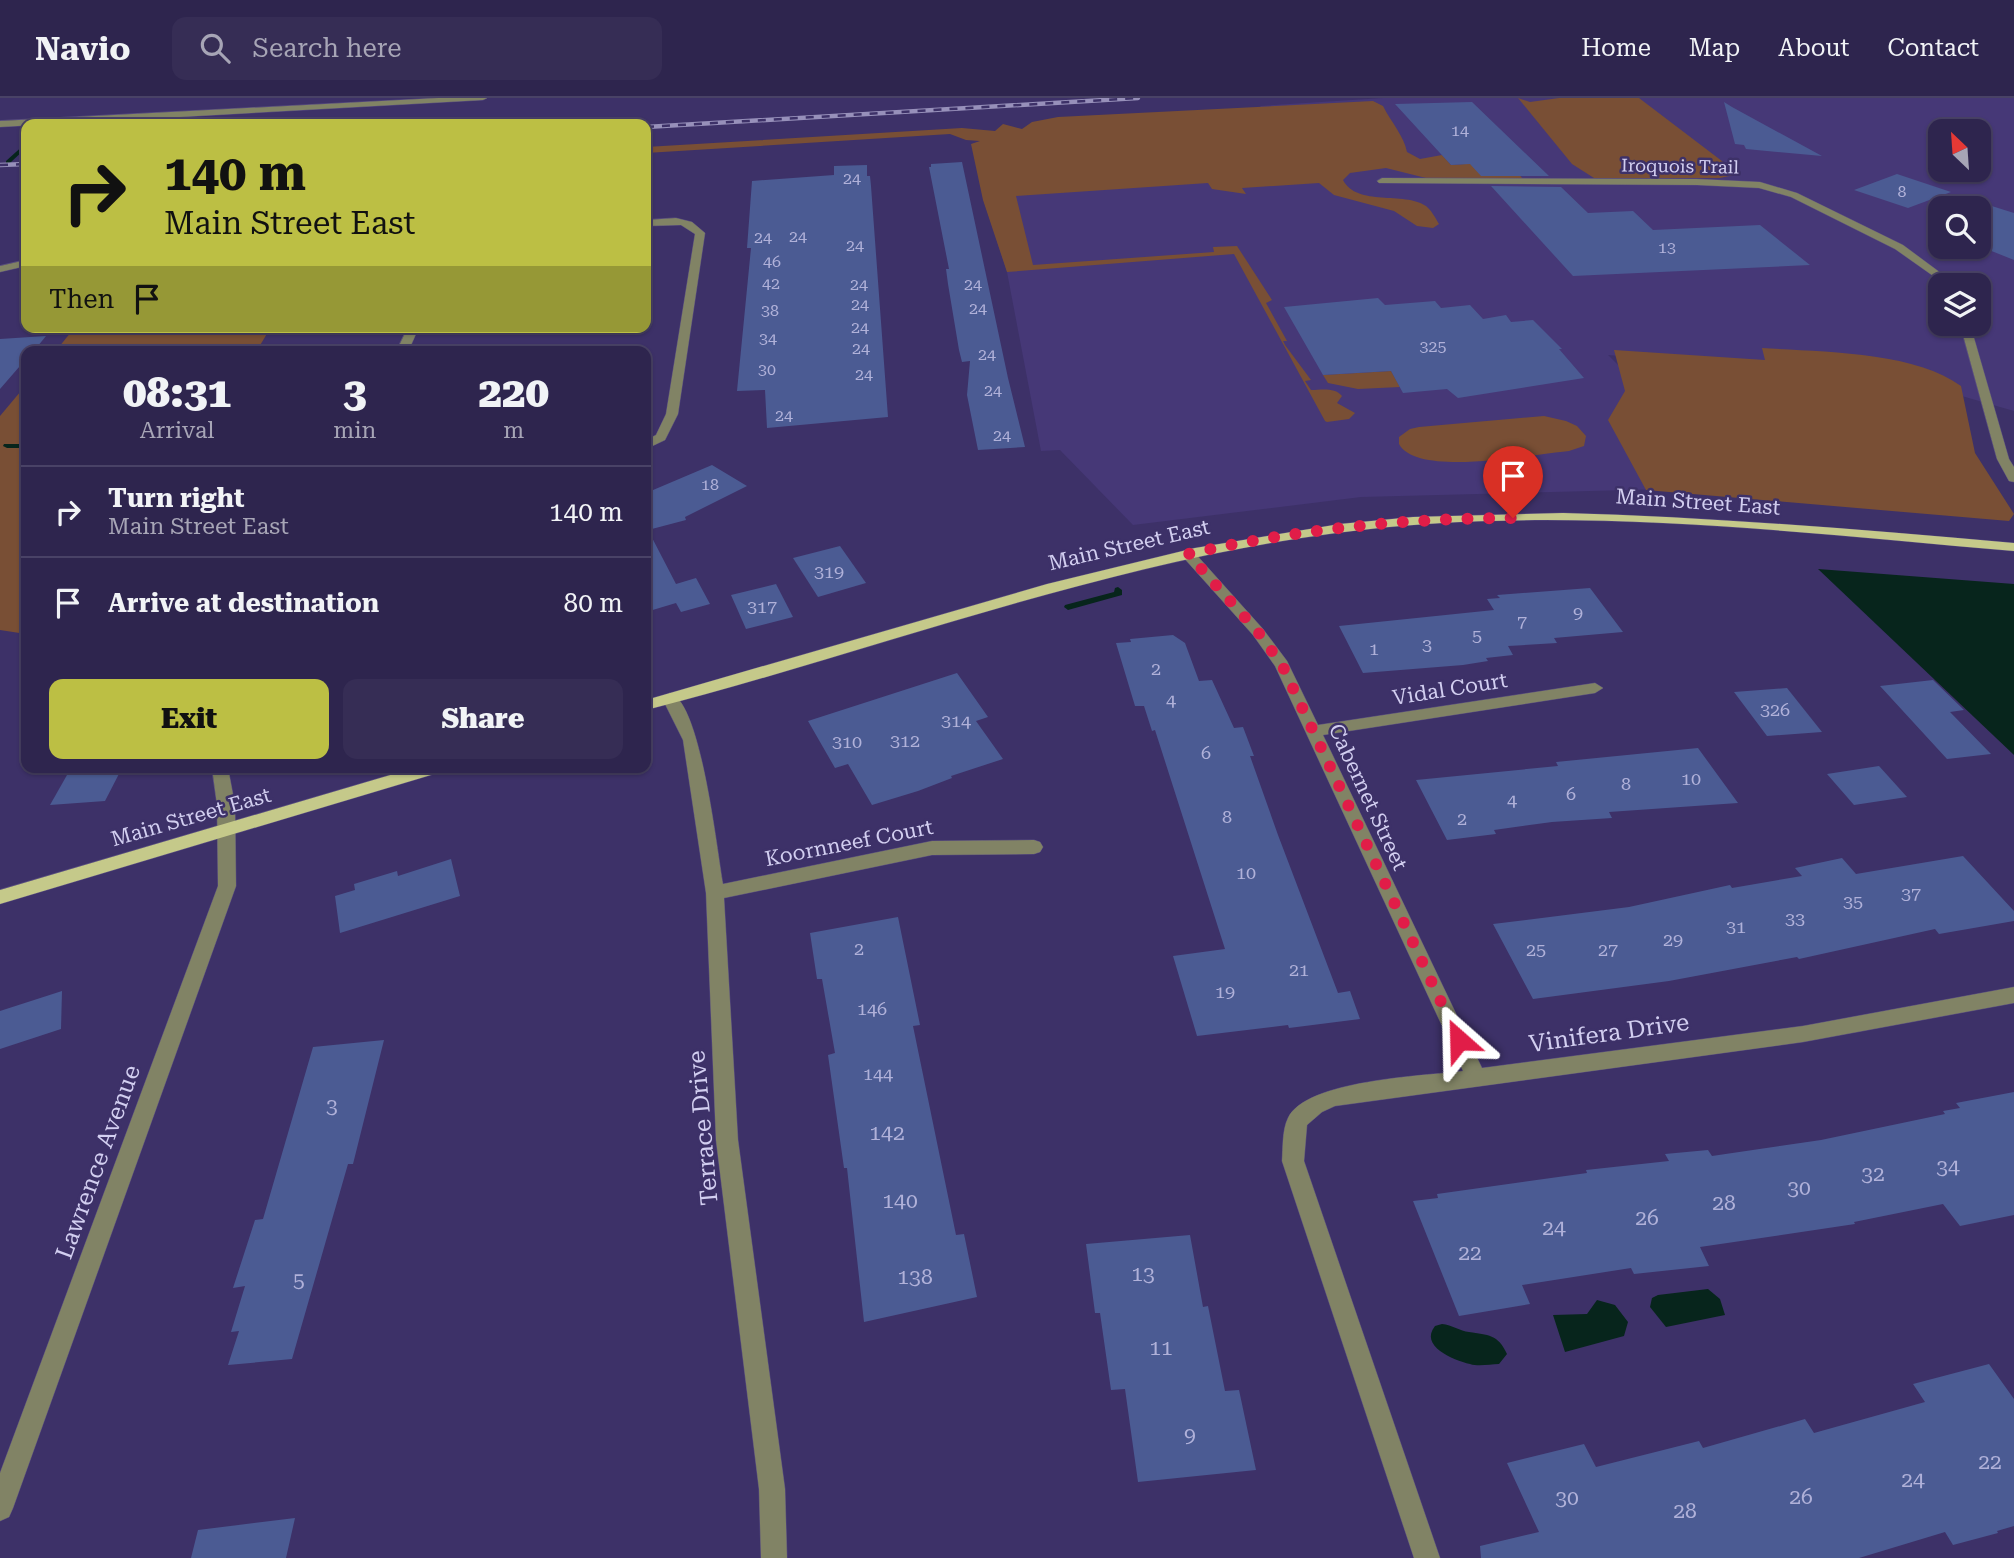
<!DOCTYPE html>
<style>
body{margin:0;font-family:"Roboto Serif",serif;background:#362d55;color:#f1f3f6;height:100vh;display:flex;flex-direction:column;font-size:26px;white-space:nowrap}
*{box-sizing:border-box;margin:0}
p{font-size:23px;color:#a7a5b6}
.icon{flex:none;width:38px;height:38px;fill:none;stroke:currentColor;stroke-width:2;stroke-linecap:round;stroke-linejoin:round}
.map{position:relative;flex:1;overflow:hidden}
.details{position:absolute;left:21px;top:248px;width:630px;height:427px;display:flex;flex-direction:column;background:#2e254e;border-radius:14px;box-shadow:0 2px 5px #0004,0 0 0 2px #494266}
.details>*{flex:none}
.top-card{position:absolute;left:21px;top:21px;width:630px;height:214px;border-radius:14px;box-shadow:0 2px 5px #0004,0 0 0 2px #494266;background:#bcbf44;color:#111;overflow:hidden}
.needle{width:46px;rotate:335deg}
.fabs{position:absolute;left:1928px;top:21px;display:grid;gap:14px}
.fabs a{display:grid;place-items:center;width:63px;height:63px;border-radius:14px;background:#2e254e;box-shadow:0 2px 5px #0004,0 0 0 2px #494266;font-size:35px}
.pin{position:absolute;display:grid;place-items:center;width:60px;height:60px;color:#fff;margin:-72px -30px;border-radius:50% 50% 50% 0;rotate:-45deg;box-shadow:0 0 7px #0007}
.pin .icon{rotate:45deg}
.me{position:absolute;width:77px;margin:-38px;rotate:335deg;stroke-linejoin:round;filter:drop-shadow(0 0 5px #0008)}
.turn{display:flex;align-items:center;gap:24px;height:147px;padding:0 28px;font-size:32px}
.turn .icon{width:91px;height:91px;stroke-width:2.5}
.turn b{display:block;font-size:49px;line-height:60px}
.then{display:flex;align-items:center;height:66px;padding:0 28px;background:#0003;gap:14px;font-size:26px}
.eta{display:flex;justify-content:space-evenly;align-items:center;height:119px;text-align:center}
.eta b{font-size:42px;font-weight:800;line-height:49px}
.button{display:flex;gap:14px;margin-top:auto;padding:14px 28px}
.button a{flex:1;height:80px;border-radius:14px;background:#bcbf44;color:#111;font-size:28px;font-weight:800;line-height:80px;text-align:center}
.button a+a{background:#362d55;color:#f1f3f6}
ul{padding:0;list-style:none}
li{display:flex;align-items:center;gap:21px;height:91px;padding:0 28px;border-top:2px solid #494266}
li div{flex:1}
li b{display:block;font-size:26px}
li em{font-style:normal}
header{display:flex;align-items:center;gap:42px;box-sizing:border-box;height:98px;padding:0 35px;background:#2e254e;border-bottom:2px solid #494266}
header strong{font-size:33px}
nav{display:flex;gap:38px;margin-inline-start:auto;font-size:24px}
.search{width:490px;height:63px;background:#362d55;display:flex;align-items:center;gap:18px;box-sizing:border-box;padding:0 24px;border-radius:14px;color:#a7a5b6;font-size:26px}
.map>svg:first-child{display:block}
.built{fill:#463877;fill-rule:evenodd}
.green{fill:#794f35}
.water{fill:#07251c}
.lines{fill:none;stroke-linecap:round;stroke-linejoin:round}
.stream{fill:#07251c;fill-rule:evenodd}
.building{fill:#4b5b93}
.minor-casing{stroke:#584d80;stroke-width:1}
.major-casing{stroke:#584d80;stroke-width:1}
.minor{fill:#818365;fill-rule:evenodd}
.major{fill:#c5c98a;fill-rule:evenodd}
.rail-casing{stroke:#9790ba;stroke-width:4.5}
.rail{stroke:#3d3168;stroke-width:2.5;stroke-dasharray:8;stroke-linecap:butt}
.route{stroke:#e11d48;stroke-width:12;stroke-dasharray:0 21.6}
.labels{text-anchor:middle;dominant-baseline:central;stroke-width:5;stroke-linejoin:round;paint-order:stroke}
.far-number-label{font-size:16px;fill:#b0b1d9}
.far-street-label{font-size:18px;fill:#d2cef0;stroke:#3d3168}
.number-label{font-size:18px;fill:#b0b1d9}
.street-label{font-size:21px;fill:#d2cef0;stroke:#3d3168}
.near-number-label{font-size:21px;fill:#b0b1d9}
.near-street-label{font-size:24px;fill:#d2cef0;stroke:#3d3168}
</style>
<header>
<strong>Navio</strong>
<div class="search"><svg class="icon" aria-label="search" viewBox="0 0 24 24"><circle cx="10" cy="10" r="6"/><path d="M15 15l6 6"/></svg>Search here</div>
<nav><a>Home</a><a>Map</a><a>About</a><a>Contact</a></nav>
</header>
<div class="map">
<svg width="2014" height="1460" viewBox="0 0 2014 1460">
<rect width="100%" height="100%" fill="#3d3168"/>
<!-- built -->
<path class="built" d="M1383,0H2014V313L1899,280L1608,257L1741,389L1361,399L1133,427L1060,352L1041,353L1007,174L982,97L1313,76L1260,8ZM1941,33H1979V72H1941ZM1941,110H1979V149H1941ZM1941,187H1979V226H1941Z"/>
<!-- green -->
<g class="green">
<polygon points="1518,0 1530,4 1559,0 1639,0 1739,76 1720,80 1594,80 1572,66"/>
<path d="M1373,3L1383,8C1391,24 1404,38 1407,54L1420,61L1442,57L1451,67C1477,66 1505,58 1523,81L1426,80L1386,70L1350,75L1343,82C1357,109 1404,93 1426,108C1431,112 1435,119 1439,126L1433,130L1417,128L1394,113L1334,97L1319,85L1242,90L1246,96L1212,91L1208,85L1016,98L1033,167L1214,154L1213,149L1237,148L1272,202L1266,205L1287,243H1283L1285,247L1311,282L1305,283L1311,292C1321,292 1335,289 1342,298L1337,305L1355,315L1349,321L1327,324L1325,323L1234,156L1007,174L983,102L971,46L980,43L966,42L950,36L646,55V49L962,30L995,33L1003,26L1022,31L1032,24L1058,19Z"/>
<polygon points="75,229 271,229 256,254 55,254"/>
<path d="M1762,250C1819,254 1914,253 1961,288L1975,355L2014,416L2009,423L1646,392L1608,322L1625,293L1614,252L1765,262Z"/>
<polygon points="1391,273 1400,289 1358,291 1328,285 1323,277"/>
<polygon points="26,287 26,536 0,532 0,318"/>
<path d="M1544,318L1566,323L1577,328L1586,338L1584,348L1569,353C1534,356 1417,380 1399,346V339L1410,331L1419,329Z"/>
</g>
<!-- water -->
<g class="water">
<polygon points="1818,471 2014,486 2014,657"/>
<polygon points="1708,1191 1720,1201 1725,1217 1666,1229 1650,1209 1652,1200 1658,1197"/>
<polygon points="1597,1202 1615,1207 1628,1224 1624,1238 1565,1254 1553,1217 1587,1216"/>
<path d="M1442,1226C1452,1227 1460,1233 1469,1234C1488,1237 1498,1236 1507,1256L1499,1266C1490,1266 1479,1269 1470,1266C1453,1262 1419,1248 1435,1228Z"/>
</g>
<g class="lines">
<!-- stream -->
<g class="stream">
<polygon points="26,45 26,50 10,65 6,65 6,63"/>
<polygon points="4,346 26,346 26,350 7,350 3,348"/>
<polygon points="1118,489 1122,492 1122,497 1068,512 1064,509 1065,507 1114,494 1115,490"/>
</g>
</g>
<!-- building -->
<g class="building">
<polygon points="1472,4 1549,78 1481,78 1470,66 1451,67 1395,6"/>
<polygon points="1724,4 1732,9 1822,58 1746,51 1744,47 1735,46"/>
<polygon points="962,64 1008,280 1025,349 978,352 967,297 970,263 962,264 959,252 948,186 946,171 949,171 929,69 931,69 931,66"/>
<polygon points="867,67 867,78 870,78 871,88 888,319 767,330 765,292 737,293 751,150 747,150 752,83 834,77 834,68"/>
<polygon points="1897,76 1951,94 1908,110 1854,92"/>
<polygon points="1491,88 1561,89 1588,115 1633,113 1653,132 1760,127 1810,167 1573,178"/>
<polygon points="1979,104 2014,115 2014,162 1979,148"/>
<polygon points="1378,200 1385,207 1435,203 1441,210 1470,207 1483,221 1506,217 1511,224 1533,222 1562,251 1559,251 1584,280 1458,300 1447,291 1403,295 1391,273 1323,277 1284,209"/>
<polygon points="46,238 33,254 26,254 26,261 0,291 0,241"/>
<polygon points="712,367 747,388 685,419 686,422 648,432 676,486 696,480 710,506 681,514 676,505 646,514 646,395"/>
<polygon points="840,448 866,485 818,499 793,460"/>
<polygon points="776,486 793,519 746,531 731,497"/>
<polygon points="1590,490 1623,534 1554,540 1557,545 1508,548 1513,557 1486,560 1488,563 1463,567 1363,575 1339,528 1494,512 1487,501 1500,500 1497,497"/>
<polygon points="1173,537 1185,545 1199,583 1212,582 1234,630 1243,629 1254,658 1250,658 1278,737 1338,895 1350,893 1360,921 1289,930 1288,927 1197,938 1173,858 1225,851 1155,632 1152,633 1144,608 1135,608 1116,545 1131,544 1130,541"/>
<polygon points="957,575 988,619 976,623 1003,661 951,678 952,680 918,693 872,707 848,666 835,670 808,623"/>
<polygon points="1933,582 1964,612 1950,614 1991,656 1947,661 1880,588"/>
<polygon points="1787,590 1822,634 1767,638 1734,594"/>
<polygon points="1698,650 1738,705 1609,714 1612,720 1552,724 1494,732 1496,736 1447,742 1416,682 1558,668 1556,664"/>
<polygon points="1879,668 1907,699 1854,707 1827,676"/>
<polygon points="71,670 122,670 105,703 50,707"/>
<polygon points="1963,758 2014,813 2014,823 1939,836 1935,831 1799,861 1797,859 1669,883 1533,901 1493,826 1629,809 1730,787 1732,790 1802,778 1795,770 1842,760 1856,776"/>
<polygon points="451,761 460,798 340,835 335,798 355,792 354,786 397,773 398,778"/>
<polygon points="898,819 920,927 913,928 956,1137 964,1136 977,1199 864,1224 847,1070 844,1070 828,957 835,955 822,881 817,881 810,835"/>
<polygon points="62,893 61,931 0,951 0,913"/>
<polygon points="384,942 353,1066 348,1066 292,1261 228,1267 239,1233 231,1234 245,1188 233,1190 255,1122 263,1121 313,949"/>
<polygon points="2014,994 2014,1117 1960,1128 1943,1106 1854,1124 1855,1126 1700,1149 1709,1168 1634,1176 1631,1170 1522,1187 1530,1206 1459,1218 1413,1103 1438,1100 1437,1096 1587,1075 1586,1072 1669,1063 1665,1056 1708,1052 1712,1058 1821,1042 1945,1016 1943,1013 1960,1010 1956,1005"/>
<polygon points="1190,1137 1203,1209 1208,1208 1225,1293 1239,1292 1256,1372 1138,1384 1125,1291 1111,1292 1100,1215 1095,1215 1086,1146"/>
<polygon points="1989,1266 2014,1301 2014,1428 1997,1433 1998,1435 1953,1447 1945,1434 1859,1460 1481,1460 1480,1448 1539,1434 1507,1365 1584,1346 1596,1369 1699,1343 1703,1350 1805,1321 1814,1335 1925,1304 1913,1286"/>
<polygon points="295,1420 286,1460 191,1460 198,1432"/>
</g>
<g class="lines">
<defs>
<g id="minor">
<polygon points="438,0 487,0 483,2 0,29 0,23"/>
<polygon points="1382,80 1697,81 1760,84 1797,95 1903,147 1957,187 1946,187 1895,151 1791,99 1759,90 1697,87 1379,85 1377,83"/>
<polygon points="676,120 692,124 705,135 678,316 665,342 646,351 646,342 656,337 666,316 695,136 681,127 646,128 646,122"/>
<polygon points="26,162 26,168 0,174 0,168"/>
<polygon points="1960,226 1970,226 2009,361 2014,369 2014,384 2009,383 1997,361"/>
<polygon points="408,229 419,229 408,254 396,254"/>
<path d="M1188,452L1193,453L1263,531L1287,563L1318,627L1595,585L1603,590L1595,595L1323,637L1482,970L1803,928L2014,889V905L1803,944L1335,1008L1322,1014L1307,1027L1304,1063L1440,1460H1414L1282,1063C1283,1050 1282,1032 1288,1020C1306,982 1423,978 1463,973L1275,568L1253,537L1183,459V453Z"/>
<path d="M670,595C701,603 717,754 723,786L932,743L1034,742L1040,744L1043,749L1040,754L1034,756L932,757L724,800L738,1042L785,1391L787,1460H761L759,1391L716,1042L706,795L683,642L662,600Z"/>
<polygon points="212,670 228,670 235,707 236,788 13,1410 9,1419 0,1423 0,1375 218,788 217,707"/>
</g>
<g id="major">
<path d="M1563,415C1714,419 1864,432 2014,445V453C1790,434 1560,405 1336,435C1099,466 876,553 646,612V602L1047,486L1195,450L1340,426L1413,419Z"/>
<polygon points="414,670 443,670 441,674 0,806 0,792"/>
</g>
</defs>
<!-- minor casing -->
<use href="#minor" class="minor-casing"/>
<!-- major casing -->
<use href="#major" class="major-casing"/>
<!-- minor -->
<use href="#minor" class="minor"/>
<!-- major -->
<use href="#major" class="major"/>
<defs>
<g id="rail">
<polyline points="646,29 1138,0"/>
<polyline points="0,67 26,66"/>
</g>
</defs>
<!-- rail casing -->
<use href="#rail" class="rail-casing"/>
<!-- rail -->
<use href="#rail" class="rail"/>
</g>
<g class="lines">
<!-- route -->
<path class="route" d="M1459,942L1282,567L1258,534L1188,456C1294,432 1405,420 1513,420"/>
</g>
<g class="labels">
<!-- far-number labels -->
<g class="far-number-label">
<text x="1460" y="32">14</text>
<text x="852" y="80">24</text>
<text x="1902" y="93">8</text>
<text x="798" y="138">24</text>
<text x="763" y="139">24</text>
<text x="855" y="147">24</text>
<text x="1667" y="149">13</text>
<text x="772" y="163">46</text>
<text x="771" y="185">42</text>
<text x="859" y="186">24</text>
<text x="973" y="186">24</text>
<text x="860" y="206">24</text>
<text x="978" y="210">24</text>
<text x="770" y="212">38</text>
<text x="860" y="229">24</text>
<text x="768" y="240">34</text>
<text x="1433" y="248">325</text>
<text x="861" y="250">24</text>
<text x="987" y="256">24</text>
<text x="767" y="271">30</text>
<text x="864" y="276">24</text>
<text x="993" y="292">24</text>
<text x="784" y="317">24</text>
<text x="1002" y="337">24</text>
<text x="710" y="386">18</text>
</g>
<!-- far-street labels -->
<g class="far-street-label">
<text transform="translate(1680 68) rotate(1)">Iroquois Trail</text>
</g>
<!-- number labels -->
<g class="number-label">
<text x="829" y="473">319</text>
<text x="762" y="508">317</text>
<text x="1578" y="514">9</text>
<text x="1522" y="523">7</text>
<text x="1477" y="537">5</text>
<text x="1427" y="546">3</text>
<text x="1374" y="550">1</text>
<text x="1156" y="570">2</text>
<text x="1171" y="601">4</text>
<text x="1775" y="611">326</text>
<text x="956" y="622">314</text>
<text x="905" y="642">312</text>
<text x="847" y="643">310</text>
<text x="1206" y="654">6</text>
<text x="1691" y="680">10</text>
<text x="1626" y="685">8</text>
<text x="1571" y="695">6</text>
<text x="1512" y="701">4</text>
<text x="1227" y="718">8</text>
<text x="1462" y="720">2</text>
<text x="1246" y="774">10</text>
<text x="1911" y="795">37</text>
<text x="1853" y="803">35</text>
<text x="1795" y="820">33</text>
<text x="1736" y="828">31</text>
<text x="1673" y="841">29</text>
<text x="859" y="850">2</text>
<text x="1536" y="851">25</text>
<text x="1608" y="851">27</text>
<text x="1299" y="871">21</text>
<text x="1225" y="893">19</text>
<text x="872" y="910">146</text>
<text x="878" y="975">144</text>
</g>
<!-- street labels -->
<g class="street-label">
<text transform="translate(1698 404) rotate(4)">Main Street East</text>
<text transform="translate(1129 447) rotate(-13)">Main Street East</text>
<text transform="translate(1450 591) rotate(-9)">Vidal Court</text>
<text transform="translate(1368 699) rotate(65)">Cabernet Street</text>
<text transform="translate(191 719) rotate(-16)">Main Street East</text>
<text transform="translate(849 745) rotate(-11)">Koornneef Court</text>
</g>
<!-- near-number labels -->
<g class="near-number-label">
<text x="332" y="1008">3</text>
<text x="887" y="1035">142</text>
<text x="1948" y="1069">34</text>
<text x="1873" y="1076">32</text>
<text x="1799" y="1090">30</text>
<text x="900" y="1103">140</text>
<text x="1724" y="1105">28</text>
<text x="1647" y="1120">26</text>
<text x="1554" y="1130">24</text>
<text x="1470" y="1155">22</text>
<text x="1143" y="1176">13</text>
<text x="915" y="1179">138</text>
<text x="299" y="1182">5</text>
<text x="1161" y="1250">11</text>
<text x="1190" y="1337">9</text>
<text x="1990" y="1364">22</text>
<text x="1913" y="1382">24</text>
<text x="1801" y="1399">26</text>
<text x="1567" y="1400">30</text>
<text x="1685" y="1413">28</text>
</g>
<!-- near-street labels -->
<g class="near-street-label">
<text transform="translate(1609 935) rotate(-8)">Vinifera Drive</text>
<text transform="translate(703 1030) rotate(-95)">Terrace Drive</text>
<text transform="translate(98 1064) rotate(-70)">Lawrence Avenue</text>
</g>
</g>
</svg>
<div class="fabs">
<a><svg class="needle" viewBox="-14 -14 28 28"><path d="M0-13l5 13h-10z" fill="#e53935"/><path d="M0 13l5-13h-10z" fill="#a7a5b6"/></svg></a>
<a><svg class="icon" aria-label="search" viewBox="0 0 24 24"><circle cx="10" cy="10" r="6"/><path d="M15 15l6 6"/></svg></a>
<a><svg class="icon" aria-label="layers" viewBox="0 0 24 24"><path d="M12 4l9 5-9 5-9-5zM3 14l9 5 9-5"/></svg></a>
</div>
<div class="pin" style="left:1513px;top:420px;background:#d93025"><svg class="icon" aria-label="arrive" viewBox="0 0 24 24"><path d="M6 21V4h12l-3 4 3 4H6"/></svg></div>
<svg class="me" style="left:1459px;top:942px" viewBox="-20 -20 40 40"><path d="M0-17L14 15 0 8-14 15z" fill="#e11d48" stroke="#fff" stroke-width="4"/></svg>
<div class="top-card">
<div class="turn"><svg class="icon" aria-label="right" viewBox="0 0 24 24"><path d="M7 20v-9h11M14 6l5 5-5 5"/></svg><div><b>140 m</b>Main Street East</div></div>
<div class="then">Then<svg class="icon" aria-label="arrive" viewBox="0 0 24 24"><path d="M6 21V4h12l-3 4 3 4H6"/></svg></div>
</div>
<section class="details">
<div class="eta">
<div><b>08:31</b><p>Arrival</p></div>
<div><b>3</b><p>min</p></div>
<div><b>220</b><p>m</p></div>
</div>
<ul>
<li><svg class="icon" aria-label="right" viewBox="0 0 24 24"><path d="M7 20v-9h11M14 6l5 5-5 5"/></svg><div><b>Turn right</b><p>Main Street East</p></div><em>140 m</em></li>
<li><svg class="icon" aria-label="arrive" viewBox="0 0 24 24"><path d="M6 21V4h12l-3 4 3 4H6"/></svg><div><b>Arrive at destination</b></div><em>80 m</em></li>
</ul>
<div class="button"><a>Exit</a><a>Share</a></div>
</section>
</div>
